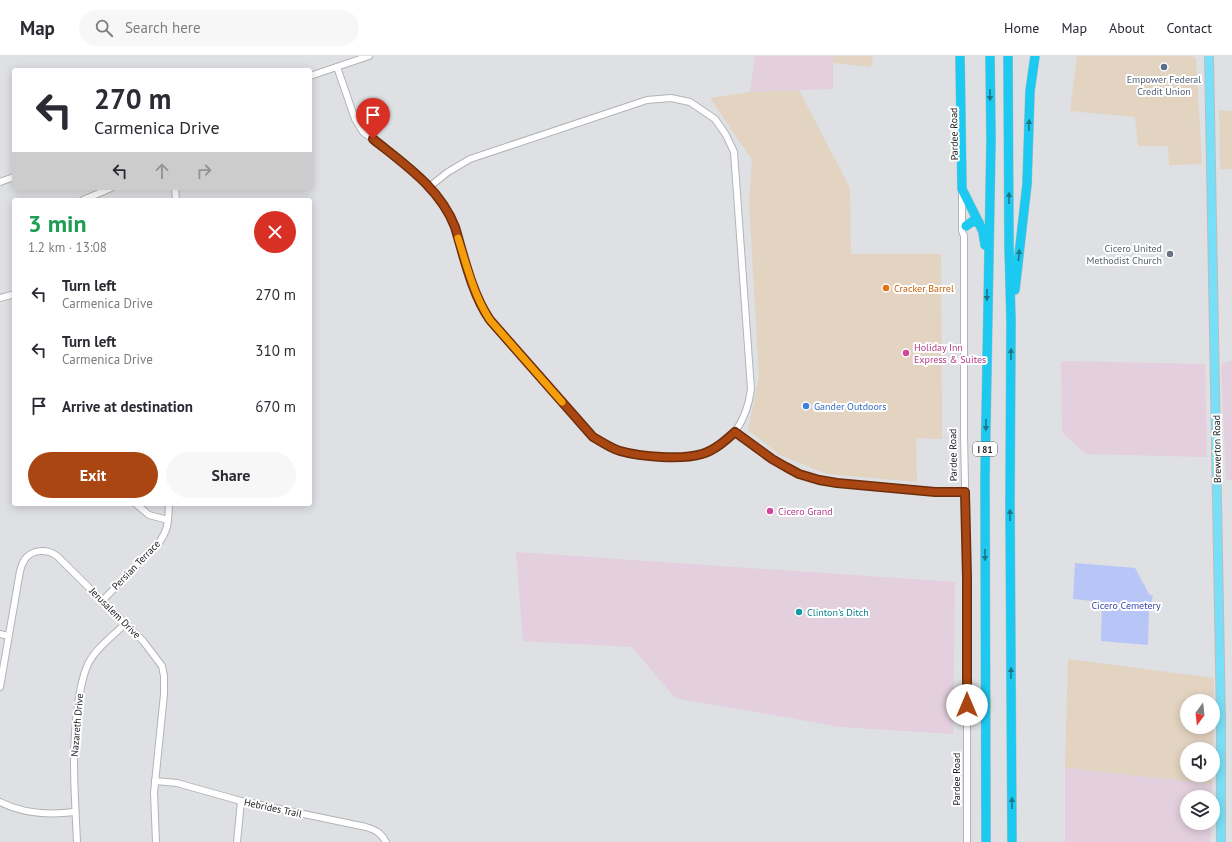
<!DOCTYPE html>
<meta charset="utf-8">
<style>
body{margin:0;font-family:"PT Sans",sans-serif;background:#f7f7f7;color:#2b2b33;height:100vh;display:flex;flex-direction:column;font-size:15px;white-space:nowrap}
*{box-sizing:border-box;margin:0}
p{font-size:13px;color:#7c7c81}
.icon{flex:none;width:22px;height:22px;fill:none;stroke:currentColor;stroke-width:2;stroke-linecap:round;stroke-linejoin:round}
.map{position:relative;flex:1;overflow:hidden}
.panel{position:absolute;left:12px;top:142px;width:300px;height:308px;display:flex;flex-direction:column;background:#fff;border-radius:4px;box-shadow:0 2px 10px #0003}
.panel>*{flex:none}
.top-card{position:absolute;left:12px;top:12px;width:300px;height:122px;border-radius:4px;box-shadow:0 2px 10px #0003;background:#fff;color:#2b2b33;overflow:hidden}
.needle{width:26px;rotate:195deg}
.tools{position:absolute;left:1180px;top:638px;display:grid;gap:8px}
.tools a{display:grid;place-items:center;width:40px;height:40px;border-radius:50%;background:#fff;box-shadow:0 2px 10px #0003;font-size:20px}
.pin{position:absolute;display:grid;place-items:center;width:34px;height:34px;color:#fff;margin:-41px -17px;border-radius:50% 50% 50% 0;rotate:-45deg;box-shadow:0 0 4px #0007}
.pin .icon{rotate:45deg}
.me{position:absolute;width:44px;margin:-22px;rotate:0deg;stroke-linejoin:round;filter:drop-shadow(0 0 3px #0008)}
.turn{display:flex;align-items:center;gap:14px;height:84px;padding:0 16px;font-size:18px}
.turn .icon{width:52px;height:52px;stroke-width:2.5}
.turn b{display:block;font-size:28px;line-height:34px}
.lanes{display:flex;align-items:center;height:38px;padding:0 16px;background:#0003;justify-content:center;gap:20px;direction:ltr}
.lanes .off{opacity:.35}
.round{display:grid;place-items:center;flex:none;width:42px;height:42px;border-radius:21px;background:#f7f7f7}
.head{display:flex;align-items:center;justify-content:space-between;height:68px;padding:0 16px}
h1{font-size:24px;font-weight:800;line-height:30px;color:#1e9e55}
.cta{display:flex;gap:8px;margin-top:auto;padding:8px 16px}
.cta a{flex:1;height:46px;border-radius:24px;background:#a94611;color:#fff;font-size:16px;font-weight:800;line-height:46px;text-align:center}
.cta a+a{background:#f7f7f7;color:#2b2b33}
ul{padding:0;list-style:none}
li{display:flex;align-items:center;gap:12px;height:56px;padding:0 16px}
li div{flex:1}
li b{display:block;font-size:15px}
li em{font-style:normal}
header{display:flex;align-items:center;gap:24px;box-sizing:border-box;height:56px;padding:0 20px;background:#fff;border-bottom:1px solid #e1e1e2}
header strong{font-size:19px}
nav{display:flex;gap:22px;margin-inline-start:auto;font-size:14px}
.search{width:280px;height:36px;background:#f7f7f7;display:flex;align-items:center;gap:10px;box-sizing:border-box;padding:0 14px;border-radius:22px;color:#7c7c81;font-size:15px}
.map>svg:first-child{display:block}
.commercial{fill:#e3d3c1;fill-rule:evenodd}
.industrial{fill:#e3cfde}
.green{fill:#b7c6f7}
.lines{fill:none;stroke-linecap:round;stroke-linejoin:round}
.minor-casing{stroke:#b2b4b7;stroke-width:8}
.major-casing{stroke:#bcbdbd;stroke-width:10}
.highway-casing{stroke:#bcbdbd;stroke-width:10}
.minor{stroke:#fff;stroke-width:6}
.major{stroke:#77dff7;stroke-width:8}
.highway{stroke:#1ccaf1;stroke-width:9}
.oneway{fill:#1e768a}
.route-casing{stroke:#6e2e0b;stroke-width:10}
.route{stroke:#a94611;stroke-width:7}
.slow{stroke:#f59e0b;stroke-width:7}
.service-dot{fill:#5c6f8a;stroke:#fff;stroke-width:1.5}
.worship-dot{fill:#6b7280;stroke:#fff;stroke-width:1.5}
.food-dot{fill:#e8710a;stroke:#fff;stroke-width:1.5}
.hotel-dot{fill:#d1479c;stroke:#fff;stroke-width:1.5}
.shop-dot{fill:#3f7fe0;stroke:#fff;stroke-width:1.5}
.culture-dot{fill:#0f9aa8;stroke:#fff;stroke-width:1.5}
.labels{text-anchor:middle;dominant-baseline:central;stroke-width:4;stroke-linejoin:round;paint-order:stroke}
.shield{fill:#fff;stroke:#646465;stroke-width:1}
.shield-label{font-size:9px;font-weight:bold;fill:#212223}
.service-label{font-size:10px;fill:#4e5e75;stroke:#fff}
.street-label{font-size:10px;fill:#212223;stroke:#fff}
.worship-label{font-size:10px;fill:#5b616d;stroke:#fff;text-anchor:end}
.food-label{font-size:10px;fill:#c56008;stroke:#fff;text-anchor:start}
.hotel-label{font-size:10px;fill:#b23c85;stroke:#fff;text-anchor:start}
.shop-label{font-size:10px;fill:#366cbe;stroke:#fff;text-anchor:start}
.park-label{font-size:10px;fill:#3746a9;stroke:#fff}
.culture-label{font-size:10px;fill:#0d838f;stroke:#fff;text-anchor:start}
</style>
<header>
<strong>Map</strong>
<div class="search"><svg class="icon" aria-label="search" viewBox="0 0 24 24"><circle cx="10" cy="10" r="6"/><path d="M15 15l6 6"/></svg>Search here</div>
<nav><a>Home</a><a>Map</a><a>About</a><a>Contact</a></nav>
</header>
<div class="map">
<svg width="1232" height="786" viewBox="0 0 1232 786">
<rect width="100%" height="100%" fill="#dee0e3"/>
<!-- commercial -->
<g class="commercial">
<polygon points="833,0 873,0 871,11 833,7"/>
<polygon points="1077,0 1192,0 1196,3 1202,108 1169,109 1168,90 1138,90 1135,61 1070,55"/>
<polygon points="799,34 850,132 851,198 941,198 942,383 916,382 917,426 827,418 780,399 748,374 759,321 749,146 752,104 710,42 750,36"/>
<polygon points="1219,54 1232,55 1232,113 1220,113"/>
<path d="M1068,603L1214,622L1213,693H1187V719H1212V728L1065,712ZM1187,645H1213V671H1187Z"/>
</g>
<!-- industrial -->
<g class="industrial">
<polygon points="755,0 833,0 833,33 750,36"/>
<polygon points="1061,305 1205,308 1207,401 1086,398 1062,376"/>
<polygon points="1232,305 1232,424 1226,424 1221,308"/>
<polygon points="516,496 955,526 953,678 841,671 675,642 632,591 523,585"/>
<polygon points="1065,712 1212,728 1212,741 1187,741 1187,767 1211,767 1210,786 1065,786"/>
</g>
<!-- green -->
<polygon class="green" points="1075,507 1135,512 1149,538 1153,540 1149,555 1148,589 1101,585 1102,546 1073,543"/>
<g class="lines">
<defs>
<g id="minor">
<path d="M337,11L355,63L363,76C376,85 388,95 400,105C422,124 444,142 455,171C464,201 472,238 490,265L593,381C602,386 610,392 620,395C641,401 682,404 702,398C715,394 725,385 735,376L772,403L786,411L799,418L819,424L837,427L935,436H965"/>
<polyline points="310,20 369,0"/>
<polyline points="0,126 14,121"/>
<path d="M429,131L448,116L470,103L647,44L671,42L690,46L715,63L726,79L734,96L751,333C749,350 744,363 735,376"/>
<polyline points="175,132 176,144"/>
<polyline points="962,134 962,175 964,180 964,379 967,523 967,786"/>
<polyline points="83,144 111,132"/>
<polyline points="0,242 11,239"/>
<polyline points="136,448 149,459 168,464"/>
<path d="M102,545L158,488C169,473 168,466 169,448"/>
<polyline points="0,578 8,580"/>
<path d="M0,631L20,515C21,511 23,506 25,503C33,493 47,493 57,500L143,585L162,610L164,620V638L154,737L156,786"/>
<path d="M155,725L177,727L241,745L366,771C376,774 381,777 386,786"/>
<path d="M0,746C23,758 50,759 75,756"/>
<path d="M77,786C75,740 71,695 78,649C80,635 82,621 88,608C96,592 113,580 125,568"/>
<polyline points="237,786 241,745"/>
</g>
<polyline id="major" points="1209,0 1221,665 1221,786"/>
<g id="highway">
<polyline points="960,0 962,133 979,167 983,176 985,189"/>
<polyline points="1008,0 1009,188 1011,265 1010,447 1012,786"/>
<polyline points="966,170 973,165 979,167"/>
<polyline points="1015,234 1027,128 1030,35 1035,0"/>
<polyline points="986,786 985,422 991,84 990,0"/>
</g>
</defs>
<!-- minor casing -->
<use href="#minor" class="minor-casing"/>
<!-- major casing -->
<use href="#major" class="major-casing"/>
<!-- highway casing -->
<use href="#highway" class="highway-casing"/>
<!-- minor -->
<use href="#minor" class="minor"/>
<!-- major -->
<use href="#major" class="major"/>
<!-- highway -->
<use href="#highway" class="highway"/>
</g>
<!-- one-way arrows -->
<defs><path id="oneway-solid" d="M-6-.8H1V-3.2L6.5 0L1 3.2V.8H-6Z"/></defs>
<g class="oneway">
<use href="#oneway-solid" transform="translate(990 39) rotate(90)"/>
<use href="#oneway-solid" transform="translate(1029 69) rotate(-88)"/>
<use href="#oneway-solid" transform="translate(1009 142) rotate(-90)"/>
<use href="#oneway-solid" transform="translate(1019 199) rotate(-85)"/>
<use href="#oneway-solid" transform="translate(987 239) rotate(92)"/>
<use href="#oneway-solid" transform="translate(1011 298) rotate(-90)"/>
<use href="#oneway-solid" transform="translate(986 369) rotate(91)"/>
<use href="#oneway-solid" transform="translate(1010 459) rotate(-90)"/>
<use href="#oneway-solid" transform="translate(985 499) rotate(90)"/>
<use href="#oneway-solid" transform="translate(1011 617) rotate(-90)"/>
<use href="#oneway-solid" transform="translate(1012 747) rotate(-90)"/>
</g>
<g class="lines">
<defs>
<path id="route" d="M373,83C404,108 440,132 455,171C464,201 472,238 490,264L593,381C602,386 610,392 620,395C641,401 682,404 702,398C715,394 725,385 735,376L772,403L786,411L799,418L819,424L837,427L935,436H965L967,522V649"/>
</defs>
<!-- route casing -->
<use href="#route" class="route-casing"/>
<!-- route -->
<use href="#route" class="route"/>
<!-- slow -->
<path class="slow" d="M458,182C467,210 474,240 490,264L562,346"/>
</g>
<!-- markers -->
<circle class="service-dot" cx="1164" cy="11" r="4"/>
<circle class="worship-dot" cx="1170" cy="198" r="4"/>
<circle class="food-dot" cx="886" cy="232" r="4"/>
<g class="hotel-dot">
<circle cx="906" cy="297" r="4"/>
<circle cx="770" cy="455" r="4"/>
</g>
<circle class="shop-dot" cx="806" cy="350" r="4"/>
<circle class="culture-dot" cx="799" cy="556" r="4"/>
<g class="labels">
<!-- shield labels -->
<rect class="shield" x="973" y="386" width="24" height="14" rx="3"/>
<g class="shield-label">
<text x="985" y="393">I 81</text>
</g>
<!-- service labels -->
<g class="service-label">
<text x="1164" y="23">Empower Federal<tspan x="1164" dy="12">Credit Union</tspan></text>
</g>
<!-- street labels -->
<g class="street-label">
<text transform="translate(954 78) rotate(-91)">Pardee Road</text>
<text transform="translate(1217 393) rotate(-91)">Brewerton Road</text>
<text transform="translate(953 399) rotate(-91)">Pardee Road</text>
<text transform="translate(136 509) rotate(-46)">Persian Terrace</text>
<text transform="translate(115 557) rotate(45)">Jerusalem Drive</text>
<text transform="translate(77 669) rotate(-85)">Nazareth Drive</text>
<text transform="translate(956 723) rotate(-90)">Pardee Road</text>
<text transform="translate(273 752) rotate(12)">Hebrides Trail</text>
</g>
<!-- worship labels -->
<g class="worship-label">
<text x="1162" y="192">Cicero United<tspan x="1162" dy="12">Methodist Church</tspan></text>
</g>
<!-- food labels -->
<g class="food-label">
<text x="894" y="232">Cracker Barrel</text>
</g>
<!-- hotel labels -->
<g class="hotel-label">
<text x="914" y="291">Holiday Inn<tspan x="914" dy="12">Express &amp; Suites</tspan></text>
<text x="778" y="455">Cicero Grand</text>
</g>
<!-- shop labels -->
<g class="shop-label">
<text x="814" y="350">Gander Outdoors</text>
</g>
<!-- park labels -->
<g class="park-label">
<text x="1126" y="549">Cicero Cemetery</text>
</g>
<!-- culture labels -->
<g class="culture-label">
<text x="807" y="556">Clinton's Ditch</text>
</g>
</g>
</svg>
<div class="tools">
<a><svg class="needle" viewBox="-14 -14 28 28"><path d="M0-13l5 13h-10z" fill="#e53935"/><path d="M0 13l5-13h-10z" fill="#7c7c81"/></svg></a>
<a><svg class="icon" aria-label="sound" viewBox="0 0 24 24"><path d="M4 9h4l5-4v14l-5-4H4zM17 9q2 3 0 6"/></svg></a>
<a><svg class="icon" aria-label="layers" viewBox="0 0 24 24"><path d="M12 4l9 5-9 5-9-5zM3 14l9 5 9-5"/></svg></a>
</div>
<div class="pin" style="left:373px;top:83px;background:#d93025"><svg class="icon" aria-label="arrive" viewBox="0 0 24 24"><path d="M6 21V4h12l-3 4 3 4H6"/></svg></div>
<svg class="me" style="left:967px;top:649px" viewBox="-20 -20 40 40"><circle r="19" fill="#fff"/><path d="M0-13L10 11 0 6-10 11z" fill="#a94611"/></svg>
<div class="top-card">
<div class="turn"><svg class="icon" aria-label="left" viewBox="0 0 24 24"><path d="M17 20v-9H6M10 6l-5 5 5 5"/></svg><div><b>270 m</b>Carmenica Drive</div></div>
<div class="lanes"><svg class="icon" aria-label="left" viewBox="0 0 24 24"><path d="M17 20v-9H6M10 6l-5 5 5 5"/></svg><svg class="icon off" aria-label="ahead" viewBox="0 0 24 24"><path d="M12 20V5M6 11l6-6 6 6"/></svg><svg class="icon off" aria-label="right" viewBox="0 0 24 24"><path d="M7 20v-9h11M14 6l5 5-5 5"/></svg></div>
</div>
<section class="panel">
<div class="head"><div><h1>3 min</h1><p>1.2 km · 13:08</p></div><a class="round" style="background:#d93025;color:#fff"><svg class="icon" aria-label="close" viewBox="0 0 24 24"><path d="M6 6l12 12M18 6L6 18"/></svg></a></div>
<ul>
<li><svg class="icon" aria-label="left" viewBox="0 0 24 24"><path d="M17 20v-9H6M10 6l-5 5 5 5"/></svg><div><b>Turn left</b><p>Carmenica Drive</p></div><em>270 m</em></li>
<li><svg class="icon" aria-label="left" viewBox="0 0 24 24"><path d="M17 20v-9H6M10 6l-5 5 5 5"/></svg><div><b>Turn left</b><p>Carmenica Drive</p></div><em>310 m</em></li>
<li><svg class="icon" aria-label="arrive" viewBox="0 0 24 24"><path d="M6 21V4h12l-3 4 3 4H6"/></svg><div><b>Arrive at destination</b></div><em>670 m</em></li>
</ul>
<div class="cta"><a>Exit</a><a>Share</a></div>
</section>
</div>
